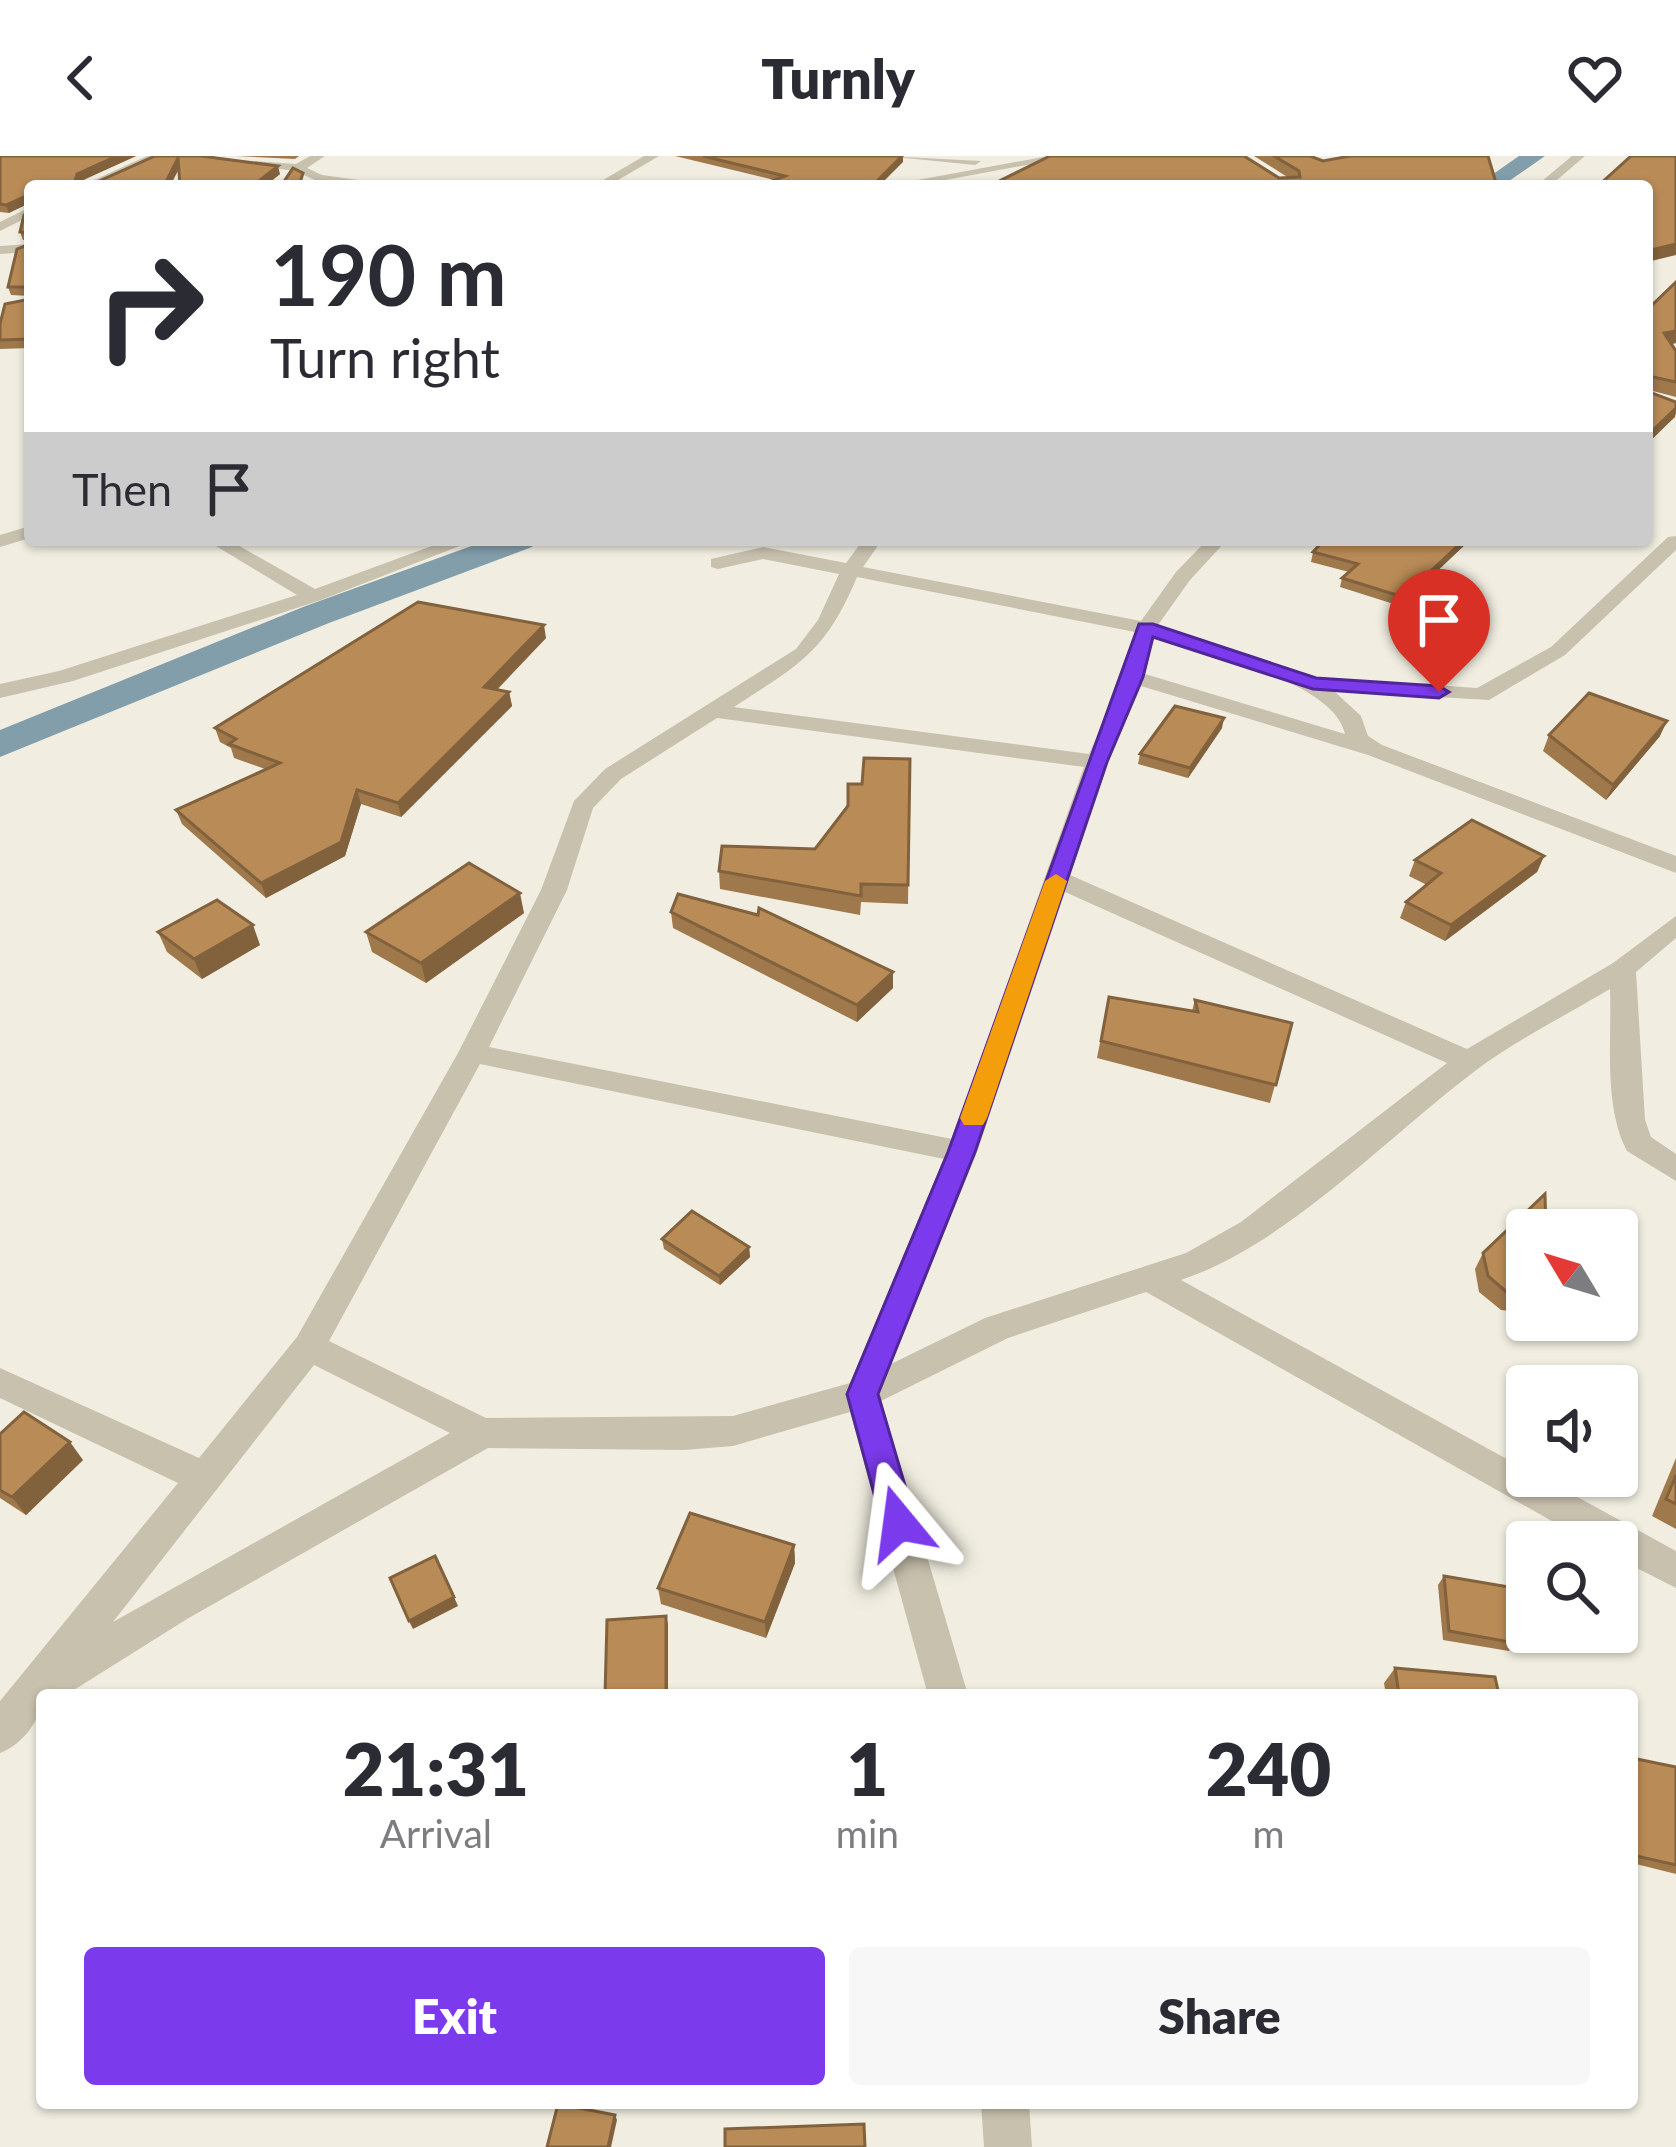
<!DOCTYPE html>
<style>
body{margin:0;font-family:Lato,sans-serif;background:#f7f7f7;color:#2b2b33;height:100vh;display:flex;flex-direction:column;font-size:45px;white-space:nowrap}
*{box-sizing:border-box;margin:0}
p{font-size:39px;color:#7c7c81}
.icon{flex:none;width:66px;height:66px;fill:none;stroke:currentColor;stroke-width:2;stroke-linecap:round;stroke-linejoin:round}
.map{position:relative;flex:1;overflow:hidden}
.details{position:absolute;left:36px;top:1533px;width:1602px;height:420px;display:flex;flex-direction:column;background:#fff;border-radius:12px;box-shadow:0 3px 9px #0004}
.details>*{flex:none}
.hud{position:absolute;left:24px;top:24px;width:1629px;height:366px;border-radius:12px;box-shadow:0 3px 9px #0004;background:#fff;color:#2b2b33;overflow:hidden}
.needle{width:78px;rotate:308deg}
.buttons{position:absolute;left:1506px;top:1053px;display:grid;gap:24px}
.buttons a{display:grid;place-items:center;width:132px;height:132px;border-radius:12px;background:#fff;box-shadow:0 3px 9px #0004;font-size:60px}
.pin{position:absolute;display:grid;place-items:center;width:102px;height:102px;color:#fff;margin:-123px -51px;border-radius:50% 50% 50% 0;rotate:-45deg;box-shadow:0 0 12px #0007}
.pin .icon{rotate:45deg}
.me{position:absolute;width:132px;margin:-66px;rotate:344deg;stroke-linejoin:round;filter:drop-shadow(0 0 9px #0008)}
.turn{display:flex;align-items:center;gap:42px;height:252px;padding:0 48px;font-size:54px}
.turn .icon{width:156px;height:156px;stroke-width:2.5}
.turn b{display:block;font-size:84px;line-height:102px}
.then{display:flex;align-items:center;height:114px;padding:0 48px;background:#0003;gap:24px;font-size:45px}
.eta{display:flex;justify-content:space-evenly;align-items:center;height:204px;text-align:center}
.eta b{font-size:72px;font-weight:800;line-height:84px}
.button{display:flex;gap:24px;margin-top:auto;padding:24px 48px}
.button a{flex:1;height:138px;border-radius:12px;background:#7c3aed;color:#fff;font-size:48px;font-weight:800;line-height:138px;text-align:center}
.button a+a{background:#f7f7f7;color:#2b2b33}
header{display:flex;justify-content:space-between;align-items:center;height:156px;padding:0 48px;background:#fff;font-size:54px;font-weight:800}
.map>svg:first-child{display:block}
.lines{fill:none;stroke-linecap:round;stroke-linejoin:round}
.canal{fill:#839eab;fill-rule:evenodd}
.minor{fill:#c8c1ae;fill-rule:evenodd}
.wall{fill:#9f784b}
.shaded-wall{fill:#82613d}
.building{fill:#b98b57;stroke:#82613d;stroke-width:3}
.route{fill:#7c3aed;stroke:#51269a;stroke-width:3}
.slow{fill:#f59e0b}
</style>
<header><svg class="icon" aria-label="back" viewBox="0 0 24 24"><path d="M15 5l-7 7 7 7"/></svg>Turnly<svg class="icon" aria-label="heart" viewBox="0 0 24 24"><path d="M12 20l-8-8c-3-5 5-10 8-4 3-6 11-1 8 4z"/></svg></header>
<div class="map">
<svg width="1676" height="1991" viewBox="0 0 1676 1991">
<rect width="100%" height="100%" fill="#f1eee1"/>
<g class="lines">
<!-- canal -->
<g class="canal">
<polygon points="1519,0 1545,0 1502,30 1476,30"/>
<polygon points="488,384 537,384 532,391 329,467 0,601 0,574 303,451"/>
</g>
<!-- minor -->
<g class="minor">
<polygon points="147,0 163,0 98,30 81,30"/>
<polygon points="181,0 296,8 310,0 325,0 307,12 322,19 402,30 319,26 295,15"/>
<polygon points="644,0 659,0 608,30 593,30"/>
<polygon points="885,0 981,5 975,9"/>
<polygon points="1048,0 1075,0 913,30 885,30"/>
<polygon points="1572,0 1585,0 1550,30 1536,30"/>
<polygon points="30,51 30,60 0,75 0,66"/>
<polygon points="30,88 30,96 0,98 0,90"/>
<polygon points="30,370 30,382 0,391 0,379"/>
<path d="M1676,380V394L1565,499L1489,544L1334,535L1361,560L1368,580L1382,589L1676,700V717L1368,599L1141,530L1108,606L1070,719L1467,893L1613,807L1676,760V782L1636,816L1645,964L1651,981L1676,998V1025L1627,995C1603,950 1612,883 1610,833C1565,860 1516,884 1475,915C1386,982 1286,1089 1181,1124L1527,1314V1320H1539L1676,1395V1432L1617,1402V1386H1589L1146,1136L1008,1182L881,1245L968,1539H928L850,1256L733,1290L684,1294L488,1292L187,1463L66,1539H42C42,1564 23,1588 0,1597V1545L178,1327L0,1242V1212L199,1302L297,1181L458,897L541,734L574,645L605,613L796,493L818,464L839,418L763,403L718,413L711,411V403L763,391L846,407L863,384H882L863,411L1141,465L1176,416L1207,384H1227L1190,424L1158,469L1315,521L1477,532L1551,491L1668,381ZM857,421L1135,476L1123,521L1089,598L734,551C800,508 825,497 857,421ZM1154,481C1202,497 1333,524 1345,578L1145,518ZM717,562L1084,611L952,983L489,891L567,734L593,652L621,623ZM1065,736L1447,907L1241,1066L1186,1097L985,1162L891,1208L977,996ZM480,908L944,1003L850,1227L733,1260L486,1262L329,1185ZM314,1209L450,1277L113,1466Z"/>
<polygon points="206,384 229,384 315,433 448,384 475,384 321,444 73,525 0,542 0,528 59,515 297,439"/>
<polygon points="981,1947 1029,1947 1032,1991 984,1991"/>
</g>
</g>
<!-- wall -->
<g class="wall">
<polygon points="0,0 136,0 80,25 97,26 155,0 280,18 265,30 179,13 170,30 30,30 9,57 0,56"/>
<polygon points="237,0 299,0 295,3"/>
<polygon points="675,0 902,0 903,6 774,24"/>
<polygon points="1254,0 1310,0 1323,5 1497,30 989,30 1289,22"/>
<polygon points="30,54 30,84 23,84 20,76"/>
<polygon points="30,88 30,140 11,139 8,131"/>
<polygon points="1676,126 1676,187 1672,188 1676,195 1676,241 1649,234 1649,236 1676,246 1676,258 1647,288 1647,154"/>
<polygon points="30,143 30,192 0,193 0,168"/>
<polygon points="1324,384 1470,384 1400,450 1340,431 1342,422 1349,416 1311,406 1313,396"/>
<polygon points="546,482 497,534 509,536 512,550 401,661 361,648 345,700 266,742 182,668 176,654 265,613 234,602 231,592 220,586 215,572"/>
<polygon points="1222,572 1188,622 1138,608 1140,598"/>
<polygon points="1549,579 1660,580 1606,644 1543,595"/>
<polygon points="910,603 908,748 861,746 860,759 720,733 719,715 815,693 862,628"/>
<polygon points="1544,700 1537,716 1445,785 1400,762 1406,746 1427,729 1409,720 1415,704"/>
<polygon points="671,756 758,759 893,816 893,832 857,866 673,772"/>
<polygon points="524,757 426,827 372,796 366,776"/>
<polygon points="158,776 260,789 202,823 167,796"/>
<polygon points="1109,841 1192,855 1195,844 1292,867 1270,947 1097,902"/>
<polygon points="1527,1074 1527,1157 1501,1154 1479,1136 1475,1113 1483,1097"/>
<polygon points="662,1083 749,1091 750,1101 720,1129 664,1093"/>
<polygon points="0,1278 83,1304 26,1359 0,1342"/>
<polygon points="1676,1302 1676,1373 1652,1360"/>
<polygon points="794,1389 795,1407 766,1482 661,1448 658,1432"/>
<polygon points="1444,1420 1515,1487 1509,1495 1443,1484 1438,1429"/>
<polygon points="1395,1512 1499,1539 1386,1539 1384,1527"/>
<polygon points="1632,1602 1676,1611 1676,1718 1632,1707"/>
</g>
<!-- shaded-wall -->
<g class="shaded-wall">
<polygon points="117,0 136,0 79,26 75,25 77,18"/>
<polygon points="903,0 903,6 879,30 872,30"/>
<polygon points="178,2 180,10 170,30 164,30"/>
<polygon points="278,10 280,18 265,30 254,30"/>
<polygon points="28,39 30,47 9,57 6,49"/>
<polygon points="1676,88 1676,99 1647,106 1647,95"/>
<polygon points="1676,175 1676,187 1659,190 1664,177"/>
<polygon points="1676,252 1675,261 1647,288 1652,275"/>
<polygon points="1464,384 1470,384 1400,450 1403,441"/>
<polygon points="544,469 546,482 486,544 484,531"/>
<polygon points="509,536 512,550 401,661 398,647"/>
<polygon points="1224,562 1222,572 1188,622 1190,612"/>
<polygon points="1667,565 1660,580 1606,644 1613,629"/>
<polygon points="357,634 361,648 345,700 266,742 261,727"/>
<polygon points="1544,700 1537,716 1445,785 1451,769"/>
<polygon points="520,737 524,757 426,827 421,807"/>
<polygon points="253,769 260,789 202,823 194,803"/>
<polygon points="893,816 893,832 857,866 857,849"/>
<polygon points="749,1091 750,1101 720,1129 719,1120"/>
<polygon points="70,1286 83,1304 26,1359 12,1341"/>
<polygon points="794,1389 795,1407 766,1482 765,1466"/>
<polygon points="454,1441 458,1450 413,1473 409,1465"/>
<polygon points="666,1460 668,1468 668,1539 666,1539"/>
<polygon points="615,1959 617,1964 611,1991 608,1991"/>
</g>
<!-- building -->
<g class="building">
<polygon points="0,0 117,0 77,18 75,25 97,26 155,0 201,0 278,10 254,29 264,30 180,30 178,2 164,30 30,30 30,46 28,39 6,49 0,48"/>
<polygon points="703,0 902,0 872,30 759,30 785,20"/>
<polygon points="1050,0 1244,0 1279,22 1300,21 1299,15 1274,0 1310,0 1323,5 1350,0 1488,0 1497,30 1151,30 1139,26 1124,30 989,30"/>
<polygon points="1631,0 1676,0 1676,88 1647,95 1647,30 1598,30"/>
<polygon points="293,12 303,17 299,30 281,30"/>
<polygon points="30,54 30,77 20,76 24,59"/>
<polygon points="30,88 30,131 8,131 17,93"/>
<polygon points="1676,126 1676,175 1664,177 1676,195 1676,226 1649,220 1649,236 1676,246 1676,252 1652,275 1647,273 1647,154"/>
<polygon points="30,143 30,183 0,184 0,168 5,148"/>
<polygon points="1324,384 1464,384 1403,441 1342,422 1358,408 1313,396"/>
<polygon points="418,446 544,469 484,531 509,536 398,647 357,634 341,686 261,727 176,654 280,607 229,588 236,583 215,572"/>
<polygon points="1589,537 1667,565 1613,629 1549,579"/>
<polygon points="1175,550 1224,562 1190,612 1140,598"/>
<polygon points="864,602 910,603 908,729 861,728 861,740 719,715 722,690 815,693 848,650 848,628 862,628"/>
<polygon points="1472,664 1544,700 1451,769 1406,746 1441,717 1415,704"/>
<polygon points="469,707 520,737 421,807 366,776"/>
<polygon points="678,738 758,759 759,752 893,816 857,849 671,756"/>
<polygon points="217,744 253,769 194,803 158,776"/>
<polygon points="1109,841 1198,856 1195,844 1292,867 1276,929 1101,885"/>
<polygon points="1545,1038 1546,1074 1527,1074 1527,1140 1510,1139 1488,1120 1483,1097"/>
<polygon points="692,1055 749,1091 719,1120 662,1083"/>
<polygon points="24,1256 70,1286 12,1341 0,1334 0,1278"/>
<polygon points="1676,1319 1676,1348 1666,1343"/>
<polygon points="690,1357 794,1389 765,1466 658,1432"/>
<polygon points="435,1400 454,1441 409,1465 390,1422"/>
<polygon points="1444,1420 1509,1431 1515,1487 1449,1475"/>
<polygon points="666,1460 666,1539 605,1539 607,1464"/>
<polygon points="1395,1512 1495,1521 1499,1539 1399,1539"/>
<polygon points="1632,1602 1676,1611 1676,1709 1632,1699"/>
<polygon points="558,1948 615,1959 608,1991 547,1991"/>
<polygon points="864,1968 865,1991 725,1991 725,1973"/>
</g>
<!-- route -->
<polygon class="route" points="1139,468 1153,468 1316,522 1439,530 1449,536 1439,542 1313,533 1153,481 1143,521 1107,606 975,996 878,1238 916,1367 911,1378 899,1382 887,1378 882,1367 847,1238 948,996"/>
<!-- slow -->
<polygon class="slow" points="1056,718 1067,725 987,962 983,969 964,969 960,962 1045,725"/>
</svg>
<div class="buttons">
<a><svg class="needle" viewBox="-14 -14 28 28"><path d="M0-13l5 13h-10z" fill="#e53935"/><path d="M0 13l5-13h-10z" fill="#7c7c81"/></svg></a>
<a><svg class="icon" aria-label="sound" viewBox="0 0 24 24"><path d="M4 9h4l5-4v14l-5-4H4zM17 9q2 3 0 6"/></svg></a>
<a><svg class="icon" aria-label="search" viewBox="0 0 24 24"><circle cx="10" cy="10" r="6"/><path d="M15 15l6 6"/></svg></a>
</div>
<div class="pin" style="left:1439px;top:536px;background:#d93025"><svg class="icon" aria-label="arrive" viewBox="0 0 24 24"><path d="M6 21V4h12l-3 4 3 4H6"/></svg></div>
<svg class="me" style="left:899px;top:1367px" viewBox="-20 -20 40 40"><path d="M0-17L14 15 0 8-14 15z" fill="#7c3aed" stroke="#fff" stroke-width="4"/></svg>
<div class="hud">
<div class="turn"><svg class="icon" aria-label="right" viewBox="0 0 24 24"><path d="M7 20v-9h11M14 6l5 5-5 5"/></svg><div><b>190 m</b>Turn right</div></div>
<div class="then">Then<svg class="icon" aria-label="arrive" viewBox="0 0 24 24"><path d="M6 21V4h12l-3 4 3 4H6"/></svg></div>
</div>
<section class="details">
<div class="eta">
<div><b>21:31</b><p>Arrival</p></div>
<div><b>1</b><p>min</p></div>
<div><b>240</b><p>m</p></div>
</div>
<div class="button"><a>Exit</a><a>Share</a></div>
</section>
</div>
